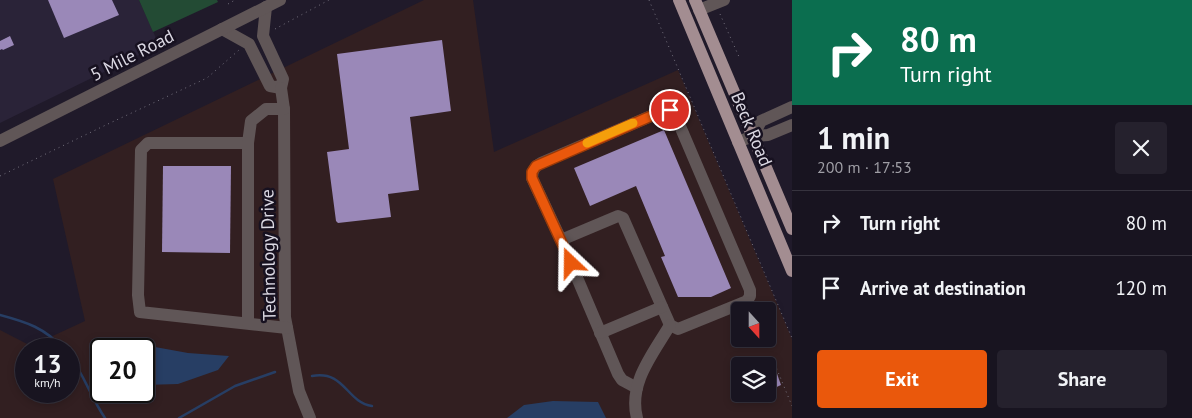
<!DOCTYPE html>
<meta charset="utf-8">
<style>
body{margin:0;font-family:"PT Sans",sans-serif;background:#25212d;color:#f1f3f6;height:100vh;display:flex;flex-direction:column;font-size:19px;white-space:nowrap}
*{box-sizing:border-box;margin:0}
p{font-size:16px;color:#9f9ea5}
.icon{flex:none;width:28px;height:28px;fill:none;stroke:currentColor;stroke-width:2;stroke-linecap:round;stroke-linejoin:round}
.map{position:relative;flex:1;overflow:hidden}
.panel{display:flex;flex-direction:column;background:#181420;width:400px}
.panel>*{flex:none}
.hud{background:#0b6e4f;color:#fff;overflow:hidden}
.needle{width:32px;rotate:159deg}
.controls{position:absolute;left:731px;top:302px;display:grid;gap:10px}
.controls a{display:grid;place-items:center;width:45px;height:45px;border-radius:5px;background:#181420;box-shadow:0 2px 8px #0003,0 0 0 1px #36333e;font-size:25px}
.speed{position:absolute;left:15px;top:338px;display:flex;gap:10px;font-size:25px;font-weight:700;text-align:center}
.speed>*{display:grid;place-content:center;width:65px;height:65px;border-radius:50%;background:#181420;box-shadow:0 2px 8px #0003,0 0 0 1px #36333e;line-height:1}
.speed small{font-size:12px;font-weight:400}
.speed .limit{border:2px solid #111;border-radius:8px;background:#fff;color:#111}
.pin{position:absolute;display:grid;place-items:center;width:42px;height:42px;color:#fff;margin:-21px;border:2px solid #fff;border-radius:50%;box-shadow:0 1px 5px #0007}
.me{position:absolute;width:55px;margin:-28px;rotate:337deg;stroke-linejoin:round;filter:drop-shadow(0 0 4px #0008)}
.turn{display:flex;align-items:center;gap:18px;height:105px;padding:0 25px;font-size:22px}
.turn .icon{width:65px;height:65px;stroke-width:2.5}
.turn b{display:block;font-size:35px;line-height:42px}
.round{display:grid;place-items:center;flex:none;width:52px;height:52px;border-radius:5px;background:#25212d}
.summary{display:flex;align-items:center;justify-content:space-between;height:85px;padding:0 25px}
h1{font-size:30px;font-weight:700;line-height:38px}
.primary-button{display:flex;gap:10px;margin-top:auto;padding:10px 25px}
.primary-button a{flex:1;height:58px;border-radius:5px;background:#ea580c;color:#fff;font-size:20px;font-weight:700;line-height:58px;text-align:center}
.primary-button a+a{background:#25212d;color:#f1f3f6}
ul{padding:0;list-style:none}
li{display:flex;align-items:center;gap:15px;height:65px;padding:0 25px;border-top:1px solid #36333e}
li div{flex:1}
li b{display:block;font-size:19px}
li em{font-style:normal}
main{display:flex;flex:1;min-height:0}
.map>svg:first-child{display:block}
.commercial{fill:#321f21;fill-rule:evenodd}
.built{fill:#2a2338}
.green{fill:#234b34}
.water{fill:#273e64}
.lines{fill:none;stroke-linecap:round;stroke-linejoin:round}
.stream{stroke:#273e64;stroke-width:2.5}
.building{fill:#9a88b8}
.path{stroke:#75717e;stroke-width:1;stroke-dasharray:1 4;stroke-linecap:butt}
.minor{stroke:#605657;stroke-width:12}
.major{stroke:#a38d91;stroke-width:12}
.route-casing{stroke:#983908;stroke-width:12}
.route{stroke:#ea580c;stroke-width:9}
.slow{stroke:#f59e0b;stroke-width:9}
.labels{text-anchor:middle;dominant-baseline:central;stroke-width:5;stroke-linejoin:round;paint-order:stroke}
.street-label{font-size:18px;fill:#dbd8e3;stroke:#171120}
</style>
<main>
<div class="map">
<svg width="792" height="418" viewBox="0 0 792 418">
<rect width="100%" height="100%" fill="#201a2a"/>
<!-- commercial -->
<path class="commercial" d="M424,0H473L494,152L678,70L792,339V418H0V330L31,346L85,321L53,179ZM740,311H768V339H740ZM26,349H69V391H26ZM101,349H144V391H101ZM740,366H768V394H740Z"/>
<!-- built -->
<polygon class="built" points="0,0 139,0 159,45 0,123"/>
<!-- green -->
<polygon class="green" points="139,0 217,0 218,2 153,32"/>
<!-- water -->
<g class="water">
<polygon points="133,343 188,353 229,356 218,370 178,384 144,385 144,349 123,349"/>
<polygon points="553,401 598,402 606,418 507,418 524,405"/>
</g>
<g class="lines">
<!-- stream -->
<g class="stream">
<path d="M0,315C26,322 46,328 63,349"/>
<path d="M69,355C84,374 91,398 105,418"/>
<path d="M312,376C345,370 346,402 372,406"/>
<polyline points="179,418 235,386 275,372"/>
</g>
</g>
<!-- building -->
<g class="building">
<polygon points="48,0 112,0 119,15 64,38"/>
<polygon points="10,36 14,45 3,50 2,49 0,50 0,41"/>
<polygon points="442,40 451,111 410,117 419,190 388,194 391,217 338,223 336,221 327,152 349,149 337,54"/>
<polygon points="664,130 731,288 711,297 678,297 661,257 665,256 636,186 590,206 574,168"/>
<polygon points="163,166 231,166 230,253 162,252"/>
<polygon points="775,368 781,385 768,391 768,371"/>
<polygon points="737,394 758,394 740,401"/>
</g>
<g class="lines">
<!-- path -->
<g class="path">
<polyline points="649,0 792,338"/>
<polyline points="228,4 235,0"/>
<polyline points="720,14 740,59"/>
<polyline points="275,29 329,0"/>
<polyline points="0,176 110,123 207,78 239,50"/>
<polyline points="768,370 776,367 792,406"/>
</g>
<!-- minor -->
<g class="minor">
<polyline points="699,10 724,0"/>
<polyline points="222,29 249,44 270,86 281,88 283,79 263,36 266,7"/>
<polyline points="281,88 284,109 285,317 299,391 310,418"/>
<polyline points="284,109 266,109 251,121 248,143 148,143 141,150 138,295 140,312 287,328"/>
<path d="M665,110H670L674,112L750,290V296L747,301L678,329L670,325L623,218L618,216L561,240L532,178C532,170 535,166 541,163Z"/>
<polyline points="753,136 761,121 792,107"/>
<polyline points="0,141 280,0"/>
<polyline points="738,142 753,136 768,135 792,125"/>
<polyline points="561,240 618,374 622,380 637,388"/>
<polyline points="248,323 248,143"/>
<polyline points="600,333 662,307"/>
<path d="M637,418C628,383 653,354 670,325"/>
</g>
<!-- major -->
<g class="major">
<polyline points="679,0 792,271"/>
<polyline points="695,0 792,229"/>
</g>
</g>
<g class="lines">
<defs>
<polyline id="route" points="571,263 532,178 532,172 536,166 665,110 670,110"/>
</defs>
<!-- route casing -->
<use href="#route" class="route-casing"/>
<!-- route -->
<use href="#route" class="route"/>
<!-- slow -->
<polyline class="slow" points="587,143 633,123"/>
</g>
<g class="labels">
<!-- street labels -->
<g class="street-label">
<text transform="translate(132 55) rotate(-27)">5 Mile Road</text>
<text transform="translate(752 129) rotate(67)">Beck Road</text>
<text transform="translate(268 255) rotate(-91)">Technology Drive</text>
</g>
</g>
</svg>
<div class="controls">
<a><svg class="needle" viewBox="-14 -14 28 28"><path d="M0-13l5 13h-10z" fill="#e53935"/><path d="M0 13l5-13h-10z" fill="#9f9ea5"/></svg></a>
<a><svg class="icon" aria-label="layers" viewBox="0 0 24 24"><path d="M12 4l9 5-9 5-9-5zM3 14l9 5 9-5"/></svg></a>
</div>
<div class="speed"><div>13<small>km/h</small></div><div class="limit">20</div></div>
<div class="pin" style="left:670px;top:110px;background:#d93025"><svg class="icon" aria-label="arrive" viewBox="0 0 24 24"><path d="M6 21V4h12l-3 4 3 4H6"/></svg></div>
<svg class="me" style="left:571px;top:263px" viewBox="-20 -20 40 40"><path d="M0-17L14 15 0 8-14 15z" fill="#ea580c" stroke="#fff" stroke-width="4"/></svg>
</div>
<section class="panel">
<div class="hud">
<div class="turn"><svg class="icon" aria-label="right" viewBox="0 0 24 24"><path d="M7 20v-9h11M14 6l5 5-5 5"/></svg><div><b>80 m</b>Turn right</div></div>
</div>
<div class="summary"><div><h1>1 min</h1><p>200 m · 17:53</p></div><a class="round"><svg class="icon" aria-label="close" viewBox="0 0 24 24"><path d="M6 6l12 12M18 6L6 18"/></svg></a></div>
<ul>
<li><svg class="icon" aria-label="right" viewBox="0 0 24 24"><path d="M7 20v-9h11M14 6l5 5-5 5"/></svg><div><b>Turn right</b></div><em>80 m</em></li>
<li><svg class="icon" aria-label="arrive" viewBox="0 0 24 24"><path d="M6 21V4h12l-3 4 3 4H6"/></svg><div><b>Arrive at destination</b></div><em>120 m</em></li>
</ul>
<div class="primary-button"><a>Exit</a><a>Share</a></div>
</section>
</main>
